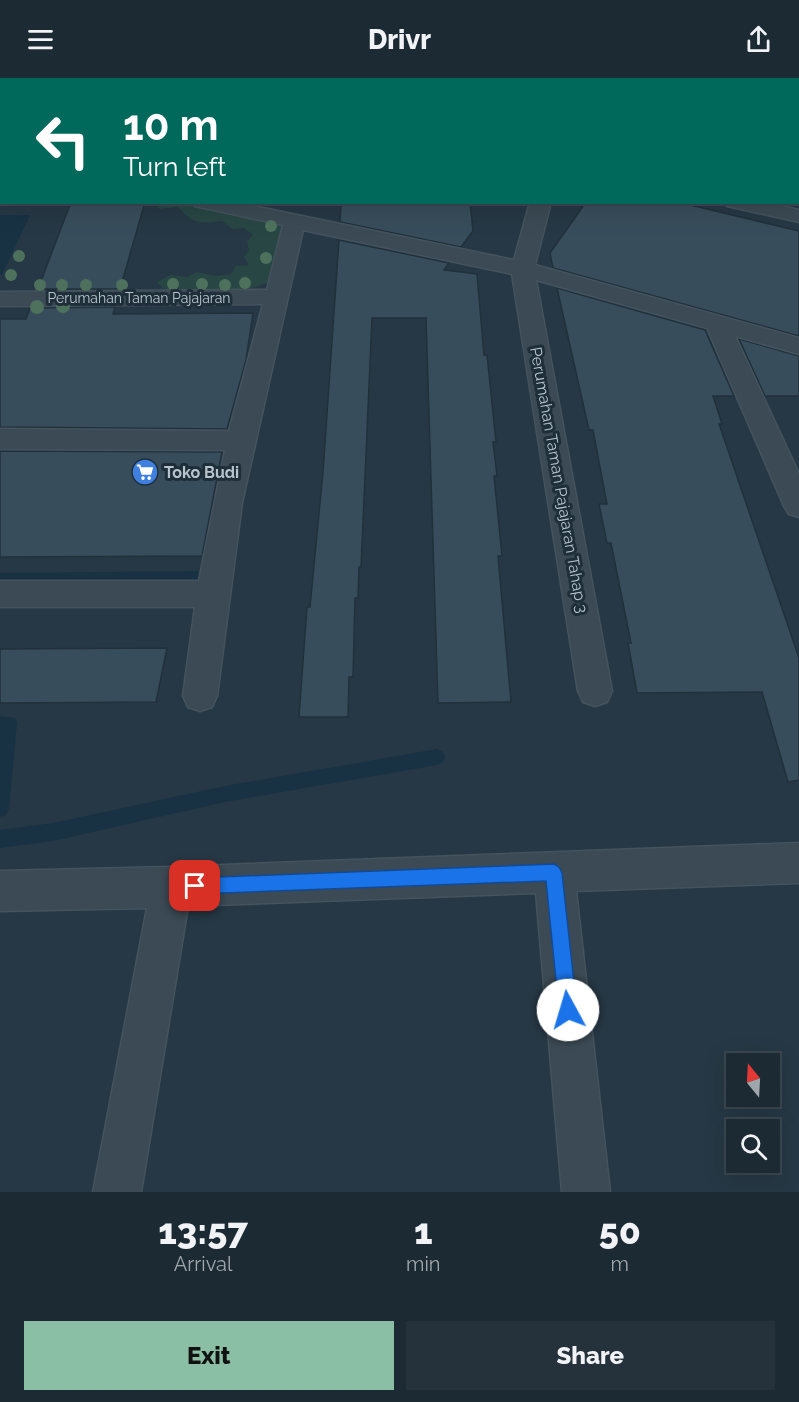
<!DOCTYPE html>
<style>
body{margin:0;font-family:Raleway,sans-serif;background:#25323c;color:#f1f3f6;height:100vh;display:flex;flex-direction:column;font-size:22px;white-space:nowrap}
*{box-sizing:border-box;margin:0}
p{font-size:20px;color:#a0a7ac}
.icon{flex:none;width:33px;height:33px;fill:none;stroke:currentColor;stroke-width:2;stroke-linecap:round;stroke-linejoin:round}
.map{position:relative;height:1114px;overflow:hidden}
.details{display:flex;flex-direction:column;background:#1c2a34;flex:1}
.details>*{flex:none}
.banner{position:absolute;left:0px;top:0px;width:800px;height:126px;box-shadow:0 6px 24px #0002,0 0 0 2px #3a464f;background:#00695c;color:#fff;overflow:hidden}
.needle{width:39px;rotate:342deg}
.controls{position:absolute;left:726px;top:975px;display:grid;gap:12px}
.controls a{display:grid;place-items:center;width:54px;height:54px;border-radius:0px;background:#1c2a34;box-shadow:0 6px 24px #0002,0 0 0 2px #3a464f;font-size:30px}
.pin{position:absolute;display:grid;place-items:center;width:51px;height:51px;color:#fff;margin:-26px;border-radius:12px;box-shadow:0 3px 9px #0006}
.me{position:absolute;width:66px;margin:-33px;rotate:354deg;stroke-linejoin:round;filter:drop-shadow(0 0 4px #0008)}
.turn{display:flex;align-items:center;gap:21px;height:126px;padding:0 24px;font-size:27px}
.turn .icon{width:78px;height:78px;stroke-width:2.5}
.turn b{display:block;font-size:42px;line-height:51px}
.eta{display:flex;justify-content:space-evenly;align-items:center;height:102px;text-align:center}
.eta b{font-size:36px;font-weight:800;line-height:42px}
.action{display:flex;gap:12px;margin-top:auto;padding:12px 24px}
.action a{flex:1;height:69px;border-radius:0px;background:#8abfa5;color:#111;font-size:24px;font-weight:800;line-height:69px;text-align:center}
.action a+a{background:#25323c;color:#f1f3f6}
header{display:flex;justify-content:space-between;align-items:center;height:78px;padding:0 24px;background:#1c2a34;font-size:27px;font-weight:800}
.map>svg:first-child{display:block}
.green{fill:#284644}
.water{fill:#183244}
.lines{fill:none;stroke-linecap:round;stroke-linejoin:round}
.stream{fill:#183244;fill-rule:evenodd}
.building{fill:#384d5b;stroke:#21313c;stroke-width:1.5}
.minor-casing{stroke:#44535d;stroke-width:3}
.major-casing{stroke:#44535d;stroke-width:3}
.minor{fill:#3b4a54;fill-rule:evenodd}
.major{fill:#596974;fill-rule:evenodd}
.tree{fill:#4e715d}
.route{fill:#1a73e8;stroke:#114b97;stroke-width:1.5}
.labels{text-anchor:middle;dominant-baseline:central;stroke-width:6;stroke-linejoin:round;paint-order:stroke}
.far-street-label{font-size:14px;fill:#b8c4cd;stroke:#1f2f3a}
.poi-label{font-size:16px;font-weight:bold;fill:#b8c4cd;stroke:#1f2f3a;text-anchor:start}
.street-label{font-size:16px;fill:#b8c4cd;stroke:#1f2f3a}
</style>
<header><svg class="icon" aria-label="menu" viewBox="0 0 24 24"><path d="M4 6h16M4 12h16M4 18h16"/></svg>Drivr<svg class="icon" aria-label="share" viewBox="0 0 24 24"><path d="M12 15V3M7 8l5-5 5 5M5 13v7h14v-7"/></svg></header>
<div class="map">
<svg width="799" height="1114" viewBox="0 0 799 1114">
<rect width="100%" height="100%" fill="#263845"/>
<!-- green -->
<path class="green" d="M154,125H238L249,133L258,130L274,131L276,138L272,143L282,148L281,156L287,161L273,203L230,217H195L182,211H164L157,204L170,197L187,199L197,194L216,198L231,196L236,188L249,187L244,179L249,173L247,163L253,157L244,150L232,151L222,143C199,146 193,146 178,129L160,131Z"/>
<!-- water -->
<polygon class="water" points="0,137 30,137 2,197 0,197"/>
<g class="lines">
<!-- stream -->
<g class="stream">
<polygon points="60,0 68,0 58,2"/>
<rect x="0" y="16" width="2" height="4"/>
<polygon points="197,493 202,495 204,499 202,503 197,505 0,507 0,495"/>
<polygon points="0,638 15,640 17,645 9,731 6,737 0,739"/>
<polygon points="437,671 443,674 445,679 443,684 437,687 225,724 53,763 0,770 0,752 53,745 225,708"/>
</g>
</g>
<!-- building -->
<g class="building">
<polygon points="71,124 145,124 120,211 38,211"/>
<polygon points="341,124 470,124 473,153 461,169 340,144"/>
<polygon points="586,124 678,124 799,153 799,258 553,190 550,175"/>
<polygon points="339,162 449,185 444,192 477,196 484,277 487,277 496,364 493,364 497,398 494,398 502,478 498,478 511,624 438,625 426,240 372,240 361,489 359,489 358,520 355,520 353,599 349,599 348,639 299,639 307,529 310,529 323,394"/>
<polygon points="557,210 705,252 734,318 713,318 722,346 719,346 799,580 799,702 788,704 762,614 637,615 628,565 631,565 611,465 607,465 599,426 607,426 593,352 589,352"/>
<polygon points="115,229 113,236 253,235 246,282 227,351 0,349 0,241 26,241 30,230"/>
<polygon points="739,261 799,278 799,318 765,318"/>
<polygon points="0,373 222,374 202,478 0,479"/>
<polygon points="167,570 156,624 0,625 0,571"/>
</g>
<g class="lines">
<defs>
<g id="minor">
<rect x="126" y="0" width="18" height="2"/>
<polygon points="178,0 201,0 202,2 179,2"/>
<polygon points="192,124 234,124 514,182 530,124 551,124 535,187 799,260 799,276 735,258 799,396 799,439 789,436 784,428 707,250 536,202 612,613 607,624 595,628 583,624 578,613 512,196 303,152 242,425 217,618 212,629 200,633 188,629 183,618 195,529 0,529 0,503 199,503 225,372 0,371 0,351 229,353 263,226 0,228 0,214 267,212 283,147 195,128"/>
<polygon points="724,124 765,124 799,132 799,144 727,128"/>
<polygon points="799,765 799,805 576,813 610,1114 562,1114 536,815 188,828 141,1114 93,1114 147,830 0,833 0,793 171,789"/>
</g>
<g id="major">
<polygon points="393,0 416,0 417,2 394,2"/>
<polygon points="520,0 543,0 544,2 521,2"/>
<rect x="798" y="49" width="1" height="12"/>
<rect x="798" y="77" width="1" height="12"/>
</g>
</defs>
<!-- minor casing -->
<use href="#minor" class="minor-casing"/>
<!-- major casing -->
<use href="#major" class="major-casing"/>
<!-- minor -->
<use href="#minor" class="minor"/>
<!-- major -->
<use href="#major" class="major"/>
</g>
<!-- trees -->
<g class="tree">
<circle cx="271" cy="148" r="6"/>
<circle cx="19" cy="178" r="6"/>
<circle cx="266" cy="180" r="6"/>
<circle cx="11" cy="197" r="6"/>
<circle cx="245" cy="205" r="6"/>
<circle cx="173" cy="206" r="6"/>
<circle cx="202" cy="206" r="6"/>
<circle cx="40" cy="207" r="6"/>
<circle cx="62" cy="207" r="6"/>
<circle cx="86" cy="207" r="6"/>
<circle cx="122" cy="207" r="6"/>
<circle cx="225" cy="207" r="6"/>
<circle cx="63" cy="228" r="7"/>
<circle cx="37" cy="229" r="7"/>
</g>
<!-- route -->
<polygon class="route" points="554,786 559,789 562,795 577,932 574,938 568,941 561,938 559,932 546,803 195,816 189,814 187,808 189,802 195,800"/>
<!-- icons -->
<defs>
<symbol id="supermarket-disc" viewBox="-11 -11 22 22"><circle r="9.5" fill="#3f7fe0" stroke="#1f2f3a"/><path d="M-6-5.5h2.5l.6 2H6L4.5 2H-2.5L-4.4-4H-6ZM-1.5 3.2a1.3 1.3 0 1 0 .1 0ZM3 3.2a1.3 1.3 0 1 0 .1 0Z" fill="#fff"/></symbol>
</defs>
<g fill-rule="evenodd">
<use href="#supermarket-disc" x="130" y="379" width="30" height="30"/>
</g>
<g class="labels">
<!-- far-street labels -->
<g class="far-street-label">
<text x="139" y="220">Perumahan Taman Pajajaran</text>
</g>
<!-- poi labels -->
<g class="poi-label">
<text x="164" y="394">Toko Budi</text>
</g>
<!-- street labels -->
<g class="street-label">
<text transform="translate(559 402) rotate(80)">Perumahan Taman Pajajaran Tahap 3</text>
</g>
</g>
</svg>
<div class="controls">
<a><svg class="needle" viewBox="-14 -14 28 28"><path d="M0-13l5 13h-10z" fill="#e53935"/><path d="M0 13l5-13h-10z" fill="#a0a7ac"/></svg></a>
<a><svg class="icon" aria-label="search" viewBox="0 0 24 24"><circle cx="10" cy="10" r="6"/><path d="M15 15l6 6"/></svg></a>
</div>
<div class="pin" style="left:195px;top:808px;background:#d93025"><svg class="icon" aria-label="arrive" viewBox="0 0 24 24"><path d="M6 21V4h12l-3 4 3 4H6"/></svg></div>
<svg class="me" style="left:568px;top:932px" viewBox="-20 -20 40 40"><circle r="19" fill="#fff"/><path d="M0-13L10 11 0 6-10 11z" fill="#1a73e8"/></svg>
<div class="banner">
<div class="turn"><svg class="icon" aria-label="left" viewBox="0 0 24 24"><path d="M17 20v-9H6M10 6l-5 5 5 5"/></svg><div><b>10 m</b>Turn left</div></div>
</div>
</div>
<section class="details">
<div class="eta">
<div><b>13:57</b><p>Arrival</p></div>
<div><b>1</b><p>min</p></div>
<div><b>50</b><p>m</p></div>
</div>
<div class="action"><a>Exit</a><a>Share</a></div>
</section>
